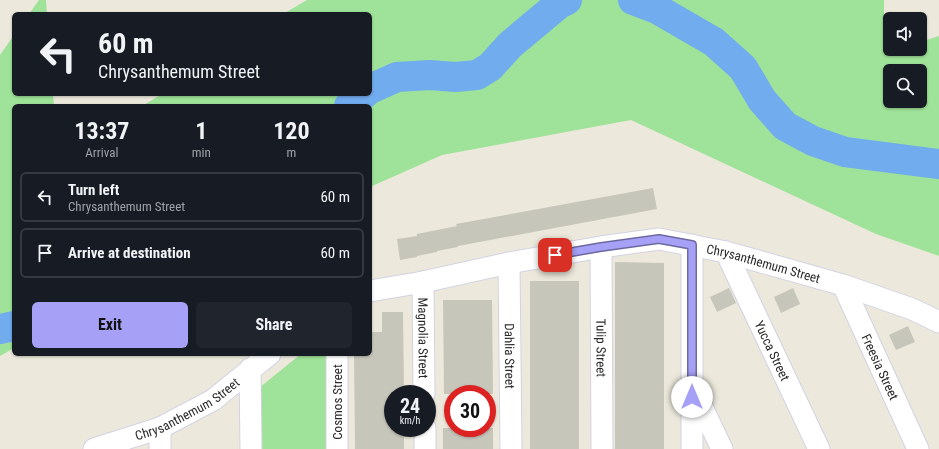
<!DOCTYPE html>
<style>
body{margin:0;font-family:"Roboto Condensed",sans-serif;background:#20242c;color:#f1f3f6;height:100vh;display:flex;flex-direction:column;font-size:15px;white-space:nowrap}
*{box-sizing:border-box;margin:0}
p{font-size:13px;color:#9ea1a6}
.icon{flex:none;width:22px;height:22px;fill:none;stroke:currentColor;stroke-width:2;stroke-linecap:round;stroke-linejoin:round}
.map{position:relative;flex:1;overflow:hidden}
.sheet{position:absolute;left:12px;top:104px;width:360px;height:252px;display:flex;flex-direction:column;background:#171b24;border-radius:6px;box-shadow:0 1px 3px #0004}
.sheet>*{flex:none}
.top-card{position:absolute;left:12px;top:12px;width:360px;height:84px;border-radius:6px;box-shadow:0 1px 3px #0004;background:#171b24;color:#f1f3f6;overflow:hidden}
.tools{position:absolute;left:883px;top:12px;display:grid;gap:8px}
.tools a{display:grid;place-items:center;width:44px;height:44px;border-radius:6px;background:#171b24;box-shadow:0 1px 3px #0004;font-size:20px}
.speed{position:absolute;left:384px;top:385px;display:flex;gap:8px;font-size:20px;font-weight:700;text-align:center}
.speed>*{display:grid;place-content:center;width:52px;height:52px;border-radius:50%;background:#171b24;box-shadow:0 1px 3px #0004;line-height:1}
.speed small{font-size:10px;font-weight:400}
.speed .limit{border:6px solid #d22;background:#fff;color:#111}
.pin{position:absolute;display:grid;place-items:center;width:34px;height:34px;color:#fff;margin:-17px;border-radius:8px;box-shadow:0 2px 6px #0006}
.me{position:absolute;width:44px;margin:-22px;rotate:0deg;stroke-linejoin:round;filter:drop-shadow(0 0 3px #0008)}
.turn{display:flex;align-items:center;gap:14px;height:84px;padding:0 20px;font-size:18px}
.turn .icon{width:52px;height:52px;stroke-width:2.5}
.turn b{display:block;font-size:28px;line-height:34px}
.eta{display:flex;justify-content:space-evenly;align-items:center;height:68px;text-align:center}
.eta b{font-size:24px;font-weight:700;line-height:28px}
.cta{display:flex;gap:8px;margin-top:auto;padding:8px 20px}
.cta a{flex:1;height:46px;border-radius:6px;background:#a6a1f7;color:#111;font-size:16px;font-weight:700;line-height:46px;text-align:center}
.cta a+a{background:#20242c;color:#f1f3f6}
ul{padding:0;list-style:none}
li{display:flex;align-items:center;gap:12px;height:50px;margin:0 8px 6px;padding:0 12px;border:2px solid #363941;border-radius:6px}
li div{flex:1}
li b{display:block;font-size:15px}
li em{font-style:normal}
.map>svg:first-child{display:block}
.green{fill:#9fe299;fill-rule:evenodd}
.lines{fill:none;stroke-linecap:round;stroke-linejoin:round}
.river{stroke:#70acee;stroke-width:30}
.building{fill:#c7c6bb}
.minor-casing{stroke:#d3d2e3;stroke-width:23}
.minor{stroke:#fff;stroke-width:21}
.route-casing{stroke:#6c69a1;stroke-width:10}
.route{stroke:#a6a1f7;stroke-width:7}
.labels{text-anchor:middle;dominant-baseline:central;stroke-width:3;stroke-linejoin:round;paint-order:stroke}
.street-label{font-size:13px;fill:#2a2a2a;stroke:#fff}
</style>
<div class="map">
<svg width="939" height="449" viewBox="0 0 939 449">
<rect width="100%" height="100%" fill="#ece9dc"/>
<!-- green -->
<g class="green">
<polygon points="39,0 46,0 47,14 29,14"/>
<path d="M307,0H884V53L898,49H920V42L939,36V256L876,234L631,120L442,155L370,187V106H142L162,94H370V14H283ZM890,71H920V101H890Z"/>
<polygon points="14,35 14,94 53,94 54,106 14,106 14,348 0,356 0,55"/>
<polygon points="301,354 325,354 327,359 328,449 258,449 259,388"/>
</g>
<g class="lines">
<!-- river -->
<g class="river">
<polyline points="633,0 657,9 714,42 743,68 762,100 785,126 813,141 845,152 939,164"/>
<polyline points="370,89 397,77 430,75 455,77 477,75 490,67 510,45 559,4 567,0"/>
<polyline points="349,106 364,94"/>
<polyline points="0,329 14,326"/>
</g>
</g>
<!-- building -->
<g class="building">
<polygon points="653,188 657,209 458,246 458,247 437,251 437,252 417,256 417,257 400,260 397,239 417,236 417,234 457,226 456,224"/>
<polygon points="615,262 664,263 664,449 615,449"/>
<rect x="530" y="281" width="49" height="168"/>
<polygon points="729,288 736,303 717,312 710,297"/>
<polygon points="793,288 800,304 781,313 774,297"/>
<polygon points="443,300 492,300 493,394 444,394"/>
<polygon points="382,312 403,312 404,394 393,394 393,430 404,430 404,449 355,449 354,354 370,354 370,332 382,332"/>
<polygon points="908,326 915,342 896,350 889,335"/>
<rect x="443" y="428" width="50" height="21"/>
</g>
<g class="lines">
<defs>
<g id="minor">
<polyline points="692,245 692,449"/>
<path id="s1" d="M601,247L602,449"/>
<path id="s2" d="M726,252L819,449"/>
<path id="s3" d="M509,263L511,449"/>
<path id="s4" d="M423,282L424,394"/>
<path id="s5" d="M843,285L918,449"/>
<path id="s6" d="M370,291L423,282L509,263L601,247L659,239L726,252L843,285L912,309L939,322"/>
<polyline points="337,354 337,449"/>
<polyline points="250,369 251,449"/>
<polyline points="694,390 722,449"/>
<polyline points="160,428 160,449"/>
<polyline points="425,428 425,449"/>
<path id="s7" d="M94,449L160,428L213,400L270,354"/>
</g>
</defs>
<!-- minor casing -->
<use href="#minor" class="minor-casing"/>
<!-- minor -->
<use href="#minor" class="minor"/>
</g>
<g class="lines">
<defs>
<polyline id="route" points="555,255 601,247 659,239 692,245 692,397"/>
</defs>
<!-- route casing -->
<use href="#route" class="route-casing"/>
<!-- route -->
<use href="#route" class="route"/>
</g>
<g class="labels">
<!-- street labels -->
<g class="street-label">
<text stroke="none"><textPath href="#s6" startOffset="401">Chrysanthemum Street</textPath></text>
<text stroke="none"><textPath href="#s4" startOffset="56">Magnolia Street</textPath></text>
<text stroke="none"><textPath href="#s1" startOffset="101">Tulip Street</textPath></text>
<text stroke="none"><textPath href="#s2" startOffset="109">Yucca Street</textPath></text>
<text stroke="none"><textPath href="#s3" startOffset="93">Dahlia Street</textPath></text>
<text stroke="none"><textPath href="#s5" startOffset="90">Freesia Street</textPath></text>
<text transform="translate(337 402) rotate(-90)">Cosmos Street</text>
<text stroke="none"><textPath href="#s7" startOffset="102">Chrysanthemum Street</textPath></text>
</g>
</g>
</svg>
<div class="tools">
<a><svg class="icon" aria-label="sound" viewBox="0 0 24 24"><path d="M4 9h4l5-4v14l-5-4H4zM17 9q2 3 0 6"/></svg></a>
<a><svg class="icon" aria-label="search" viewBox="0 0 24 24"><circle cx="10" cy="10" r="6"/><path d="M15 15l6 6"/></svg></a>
</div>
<div class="speed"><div>24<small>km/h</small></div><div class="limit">30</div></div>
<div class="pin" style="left:555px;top:255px;background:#d93025"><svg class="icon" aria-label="arrive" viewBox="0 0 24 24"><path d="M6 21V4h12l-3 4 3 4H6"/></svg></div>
<svg class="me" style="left:692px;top:397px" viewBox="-20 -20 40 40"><circle r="19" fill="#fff"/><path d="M0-13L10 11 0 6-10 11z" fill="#a6a1f7"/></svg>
<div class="top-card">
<div class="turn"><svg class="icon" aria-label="left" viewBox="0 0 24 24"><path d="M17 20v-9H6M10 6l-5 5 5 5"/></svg><div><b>60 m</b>Chrysanthemum Street</div></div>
</div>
<section class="sheet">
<div class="eta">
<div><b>13:37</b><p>Arrival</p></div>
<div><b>1</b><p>min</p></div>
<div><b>120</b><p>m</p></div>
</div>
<ul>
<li><svg class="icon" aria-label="left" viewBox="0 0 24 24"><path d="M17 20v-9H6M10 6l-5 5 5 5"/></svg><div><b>Turn left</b><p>Chrysanthemum Street</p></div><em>60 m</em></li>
<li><svg class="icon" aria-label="arrive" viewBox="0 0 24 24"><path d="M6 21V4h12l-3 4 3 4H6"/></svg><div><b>Arrive at destination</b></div><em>60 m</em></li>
</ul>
<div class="cta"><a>Exit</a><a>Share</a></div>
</section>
</div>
